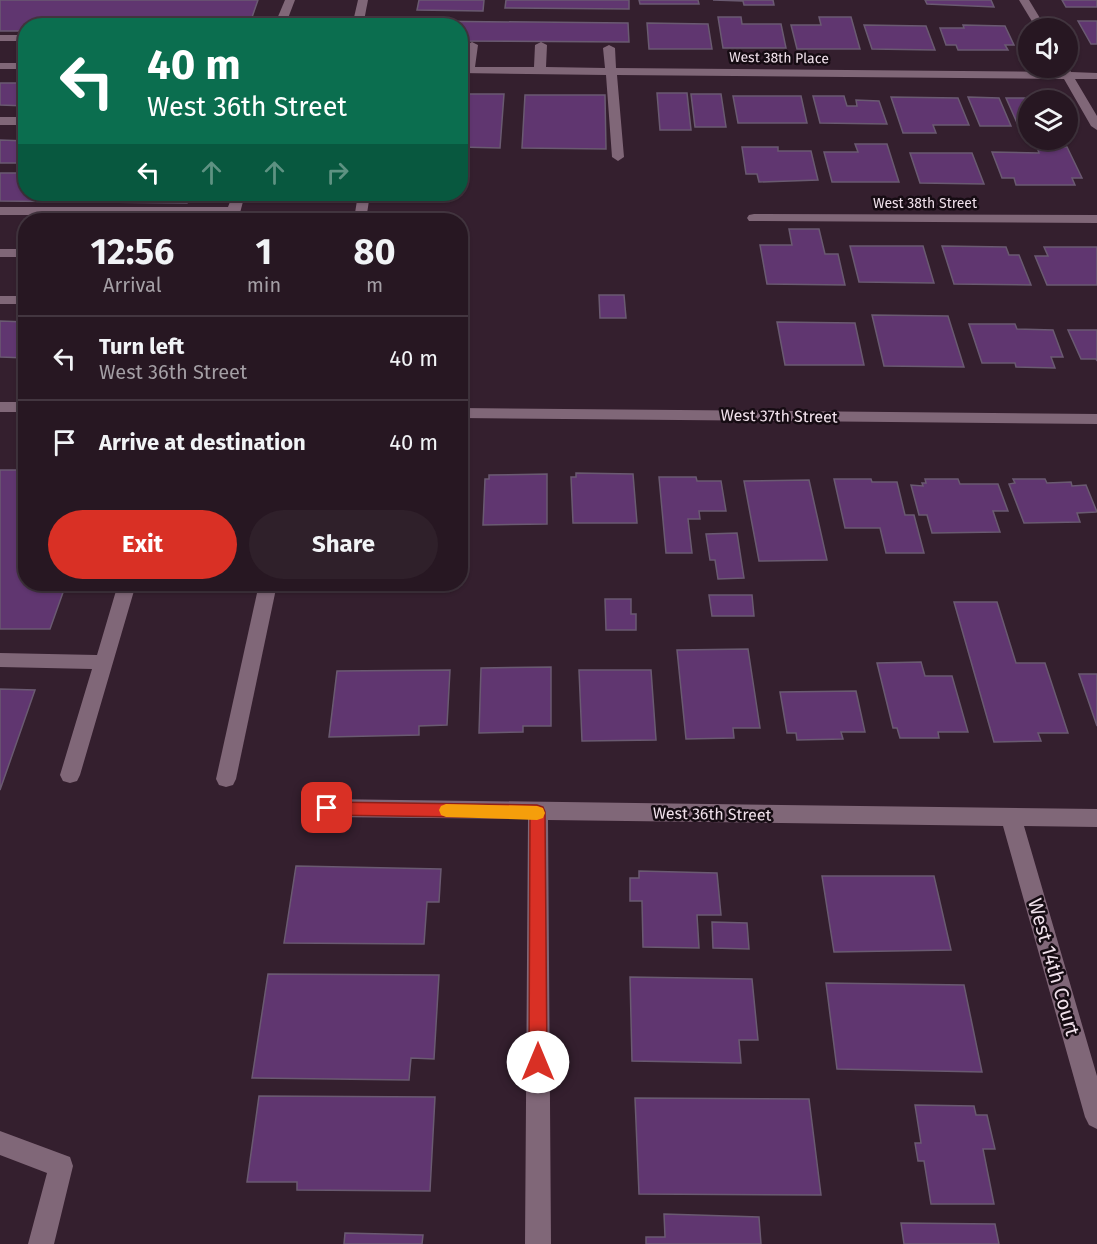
<!DOCTYPE html>
<style>
body{margin:0;font-family:"Fira Sans",sans-serif;background:#2f202a;color:#f1f3f6;height:100vh;display:flex;flex-direction:column;font-size:22px;white-space:nowrap}
*{box-sizing:border-box;margin:0}
p{font-size:20px;color:#a49fa5}
.icon{flex:none;width:33px;height:33px;fill:none;stroke:currentColor;stroke-width:2;stroke-linecap:round;stroke-linejoin:round}
.map{position:relative;flex:1;overflow:hidden}
.details{position:absolute;left:18px;top:213px;width:450px;height:378px;display:flex;flex-direction:column;background:#271722;border-radius:24px;box-shadow:0 2px 4px #0004,0 0 0 2px #433640}
.details>*{flex:none}
.guide{position:absolute;left:18px;top:18px;width:450px;height:183px;border-radius:24px;box-shadow:0 2px 4px #0004,0 0 0 2px #433640;background:#0b6e4f;color:#fff;overflow:hidden}
.fabs{position:absolute;left:1018px;top:18px;display:grid;gap:12px}
.fabs a{display:grid;place-items:center;width:60px;height:60px;border-radius:50%;background:#271722;box-shadow:0 2px 4px #0004,0 0 0 2px #433640;font-size:30px}
.pin{position:absolute;display:grid;place-items:center;width:51px;height:51px;color:#fff;margin:-26px;border-radius:12px;box-shadow:0 3px 9px #0006}
.me{position:absolute;width:66px;margin:-33px;rotate:0deg;stroke-linejoin:round;filter:drop-shadow(0 0 4px #0008)}
.turn{display:flex;align-items:center;gap:21px;height:126px;padding:0 30px;font-size:27px}
.turn .icon{width:78px;height:78px;stroke-width:2.5}
.turn b{display:block;font-size:42px;line-height:51px}
.lanes{display:flex;align-items:center;height:57px;padding:0 30px;background:#0003;justify-content:center;gap:30px;direction:ltr}
.lanes .off{opacity:.35}
.eta{display:flex;justify-content:space-evenly;align-items:center;height:102px;text-align:center}
.eta b{font-size:36px;font-weight:700;line-height:42px}
.button{display:flex;gap:12px;margin-top:auto;padding:12px 30px}
.button a{flex:1;height:69px;border-radius:36px;background:#d93025;color:#fff;font-size:24px;font-weight:700;line-height:69px;text-align:center}
.button a+a{background:#2f202a;color:#f1f3f6}
ul{padding:0;list-style:none}
li{display:flex;align-items:center;gap:18px;height:84px;padding:0 30px;border-top:2px solid #433640}
li div{flex:1}
li b{display:block;font-size:22px}
li em{font-style:normal}
.map>svg:first-child{display:block}
.building{fill:#603670;stroke:#6a5a71;stroke-width:1.5}
.lines{fill:none;stroke-linecap:round;stroke-linejoin:round}
.minor{fill:#806778;fill-rule:evenodd}
.route{fill:#d93025;stroke:#8d1f18;stroke-width:1.5}
.slow{fill:#f59e0b}
.labels{text-anchor:middle;dominant-baseline:central;stroke-width:5;stroke-linejoin:round;paint-order:stroke}
.far-street-label{font-size:14px;fill:#f0e1eb;stroke:#160c13}
.street-label{font-size:16px;fill:#f0e1eb;stroke:#160c13}
.near-street-label{font-size:20px;fill:#f0e1eb;stroke:#160c13}
</style>
<div class="map">
<svg width="1097" height="1244" viewBox="0 0 1097 1244">
<rect width="100%" height="100%" fill="#341f2e"/>
<!-- building -->
<g class="building">
<polygon points="0,0 258,0 249,26 26,26 26,31 0,31"/>
<polygon points="419,0 484,0 483,11 417,10"/>
<polygon points="506,0 629,0 629,9 505,8"/>
<polygon points="639,0 698,0 699,4 640,4"/>
<polygon points="713,0 773,0 774,5 744,5 743,1"/>
<polygon points="925,0 991,0 994,7 927,4"/>
<polygon points="1062,0 1097,0 1097,7 1066,7"/>
<polygon points="718,17 741,17 742,24 781,24 786,48 723,48"/>
<polygon points="819,17 851,17 860,49 797,49 791,25 821,25"/>
<polygon points="418,21 628,23 629,42 460,41 460,26 417,26"/>
<polygon points="1078,21 1097,21 1097,44 1091,44"/>
<polygon points="647,23 708,24 712,49 649,49"/>
<polygon points="864,25 926,26 935,50 872,49"/>
<polygon points="963,25 1005,26 1014,45 1005,45 1008,50 958,50 956,45 946,45 940,28 964,28"/>
<polygon points="0,83 26,83 26,106 0,105"/>
<polygon points="657,93 687,93 691,130 660,130"/>
<polygon points="460,94 504,94 500,148 460,147"/>
<polygon points="691,94 721,94 726,127 695,127"/>
<polygon points="525,95 605,95 606,149 522,148"/>
<polygon points="733,96 801,96 807,123 738,123"/>
<polygon points="813,96 844,96 847,106 857,106 856,100 879,101 887,124 820,123"/>
<polygon points="891,97 958,98 969,125 933,125 936,133 903,133"/>
<polygon points="968,97 999,98 1011,126 980,126"/>
<polygon points="1006,98 1043,98 1044,100 1029,100 1029,125 1018,125"/>
<polygon points="0,140 26,141 26,163 0,163"/>
<polygon points="855,144 887,144 899,182 832,182 824,152 858,152"/>
<polygon points="742,147 778,147 778,151 811,151 818,180 759,182 757,174 746,174"/>
<polygon points="1037,147 1067,147 1082,178 1072,178 1075,185 1016,185 1014,178 1002,178 992,152 1039,153"/>
<polygon points="910,153 972,153 984,184 920,183"/>
<polygon points="0,173 26,173 26,194 190,195 187,203 0,201"/>
<polygon points="789,229 819,229 825,254 838,254 845,285 767,284 760,245 792,245"/>
<polygon points="850,246 923,246 934,283 859,282"/>
<polygon points="942,246 1006,247 1009,255 1019,255 1031,285 954,284"/>
<polygon points="1044,247 1097,247 1097,285 1047,285 1035,256 1048,256"/>
<polygon points="599,295 624,295 626,318 600,318"/>
<polygon points="872,315 948,316 964,367 884,366"/>
<polygon points="0,321 26,322 26,358 0,357"/>
<polygon points="777,322 855,323 864,365 785,365"/>
<polygon points="969,324 1015,324 1017,329 1053,330 1063,357 1051,357 1055,368 1016,367 1015,363 982,363"/>
<polygon points="1068,330 1097,330 1097,361 1096,359 1081,359"/>
<polygon points="0,470 26,470 26,584 66,584 50,629 0,629"/>
<polygon points="576,473 633,474 637,523 573,523 571,477 576,477"/>
<polygon points="547,474 547,524 483,525 485,479 489,479 489,475"/>
<polygon points="659,477 696,477 697,481 721,481 726,511 699,511 700,519 688,519 692,553 666,553"/>
<polygon points="834,479 871,479 872,482 897,482 905,515 914,515 924,553 886,553 880,528 845,528"/>
<polygon points="925,479 958,479 960,484 998,484 1008,511 993,511 1000,532 932,533 927,515 919,515 911,485 923,486 922,483 926,483"/>
<polygon points="1013,479 1045,479 1047,483 1071,482 1072,486 1086,485 1097,512 1077,513 1080,522 1024,523 1009,484 1015,483"/>
<polygon points="809,480 827,560 759,561 744,481"/>
<polygon points="737,533 744,578 718,579 715,560 710,560 706,534"/>
<polygon points="709,595 752,595 754,616 712,616"/>
<polygon points="605,599 631,599 631,614 636,614 636,630 606,630"/>
<polygon points="954,602 997,602 1016,663 1045,663 1068,733 1038,733 1041,741 994,742"/>
<polygon points="748,649 760,728 733,728 734,738 686,739 677,650"/>
<polygon points="921,662 925,676 952,676 968,732 938,732 939,738 900,738 897,728 893,728 877,663"/>
<polygon points="551,667 551,726 523,726 523,732 479,733 481,668"/>
<polygon points="450,670 447,725 419,726 419,735 329,737 337,671"/>
<polygon points="579,670 651,670 656,740 582,741"/>
<polygon points="1079,674 1097,674 1097,726"/>
<polygon points="0,689 35,690 0,790"/>
<polygon points="856,691 865,732 841,732 843,739 797,740 796,733 787,733 780,692"/>
<polygon points="296,866 441,869 439,902 427,902 424,944 284,943"/>
<polygon points="639,871 717,873 721,915 697,915 699,948 643,947 642,901 630,901 630,878 639,878"/>
<polygon points="822,876 934,876 951,950 834,952"/>
<polygon points="712,922 747,923 749,949 713,948"/>
<polygon points="268,974 439,975 434,1059 411,1058 409,1080 252,1078"/>
<polygon points="630,977 752,979 758,1040 739,1040 741,1063 632,1061"/>
<polygon points="826,983 964,985 982,1072 837,1069"/>
<polygon points="259,1096 435,1097 430,1191 297,1190 297,1182 247,1182"/>
<polygon points="635,1098 809,1099 821,1195 639,1194"/>
<polygon points="915,1105 974,1106 976,1115 987,1115 995,1149 983,1149 994,1204 931,1204 924,1161 918,1161 915,1143 921,1143"/>
<polygon points="664,1214 759,1217 761,1244 646,1244 646,1237 665,1237"/>
<polygon points="901,1223 995,1224 999,1244 904,1244"/>
<polygon points="345,1233 423,1235 422,1244 344,1244"/>
</g>
<g class="lines">
<!-- minor -->
<g class="minor">
<polygon points="285,0 295,0 285,26 274,26"/>
<polygon points="358,0 368,0 363,26 352,26"/>
<polygon points="1019,0 1029,0 1046,28 1036,28"/>
<rect x="0" y="35" width="26" height="6"/>
<polygon points="472,42 478,45 475,67 534,67 535,45 541,42 547,45 546,67 605,68 603,48 609,45 615,48 616,68 1060,72 1058,68 1068,67 1071,72 1097,73 1097,79 1075,79 1097,116 1097,130 1091,126 1064,79 617,75 624,157 618,161 612,157 606,75 460,73 466,45"/>
<rect x="0" y="63" width="26" height="6"/>
<rect x="0" y="117" width="26" height="8"/>
<polygon points="233,194 245,194 240,213 355,213 358,194 370,194 366,220 225,220 226,215 0,215 0,207 228,207"/>
<polygon points="754,214 1097,215 1097,223 749,221 747,218 749,215"/>
<rect x="0" y="249" width="26" height="8"/>
<rect x="0" y="296" width="26" height="8"/>
<rect x="0" y="402" width="26" height="10"/>
<polygon points="460,408 1097,414 1097,424 460,418"/>
<polygon points="118,584 136,584 80,775 77,781 70,783 63,781 60,775 92,669 0,667 0,653 97,655"/>
<polygon points="259,584 277,584 236,779 233,785 226,787 219,785 216,779"/>
<polygon points="327,799 1097,809 1097,827 1024,826 1097,1076 1097,1129 1089,1125 1085,1117 1003,826 548,820 551,1244 525,1244 528,819 327,817 320,814 317,808 320,802"/>
<polygon points="0,1131 70,1157 73,1166 54,1244 28,1244 47,1173 0,1155"/>
</g>
</g>
<!-- route -->
<polygon class="route" points="327,802 537,805 543,807 545,812 547,1062 544,1068 538,1071 532,1068 529,1062 530,818 327,815 321,813 319,808 321,804"/>
<!-- slow -->
<polygon class="slow" points="446,804 537,806 543,808 545,813 543,818 537,820 446,817 441,815 439,810 441,806"/>
<g class="labels">
<!-- far-street labels -->
<g class="far-street-label">
<text transform="translate(779 58) rotate(1)">West 38th Place</text>
<text x="925" y="203">West 38th Street</text>
</g>
<!-- street labels -->
<g class="street-label">
<text transform="translate(779 416) rotate(1)">West 37th Street</text>
<text transform="translate(712 814) rotate(1)">West 36th Street</text>
</g>
<!-- near-street labels -->
<g class="near-street-label">
<text transform="translate(1054 967) rotate(74)">West 14th Court</text>
</g>
</g>
</svg>
<div class="fabs">
<a><svg class="icon" aria-label="sound" viewBox="0 0 24 24"><path d="M4 9h4l5-4v14l-5-4H4zM17 9q2 3 0 6"/></svg></a>
<a><svg class="icon" aria-label="layers" viewBox="0 0 24 24"><path d="M12 4l9 5-9 5-9-5zM3 14l9 5 9-5"/></svg></a>
</div>
<div class="pin" style="left:327px;top:808px;background:#d93025"><svg class="icon" aria-label="arrive" viewBox="0 0 24 24"><path d="M6 21V4h12l-3 4 3 4H6"/></svg></div>
<svg class="me" style="left:538px;top:1062px" viewBox="-20 -20 40 40"><circle r="19" fill="#fff"/><path d="M0-13L10 11 0 6-10 11z" fill="#d93025"/></svg>
<div class="guide">
<div class="turn"><svg class="icon" aria-label="left" viewBox="0 0 24 24"><path d="M17 20v-9H6M10 6l-5 5 5 5"/></svg><div><b>40 m</b>West 36th Street</div></div>
<div class="lanes"><svg class="icon" aria-label="left" viewBox="0 0 24 24"><path d="M17 20v-9H6M10 6l-5 5 5 5"/></svg><svg class="icon off" aria-label="ahead" viewBox="0 0 24 24"><path d="M12 20V5M6 11l6-6 6 6"/></svg><svg class="icon off" aria-label="ahead" viewBox="0 0 24 24"><path d="M12 20V5M6 11l6-6 6 6"/></svg><svg class="icon off" aria-label="right" viewBox="0 0 24 24"><path d="M7 20v-9h11M14 6l5 5-5 5"/></svg></div>
</div>
<section class="details">
<div class="eta">
<div><b>12:56</b><p>Arrival</p></div>
<div><b>1</b><p>min</p></div>
<div><b>80</b><p>m</p></div>
</div>
<ul>
<li><svg class="icon" aria-label="left" viewBox="0 0 24 24"><path d="M17 20v-9H6M10 6l-5 5 5 5"/></svg><div><b>Turn left</b><p>West 36th Street</p></div><em>40 m</em></li>
<li><svg class="icon" aria-label="arrive" viewBox="0 0 24 24"><path d="M6 21V4h12l-3 4 3 4H6"/></svg><div><b>Arrive at destination</b></div><em>40 m</em></li>
</ul>
<div class="button"><a>Exit</a><a>Share</a></div>
</section>
</div>
